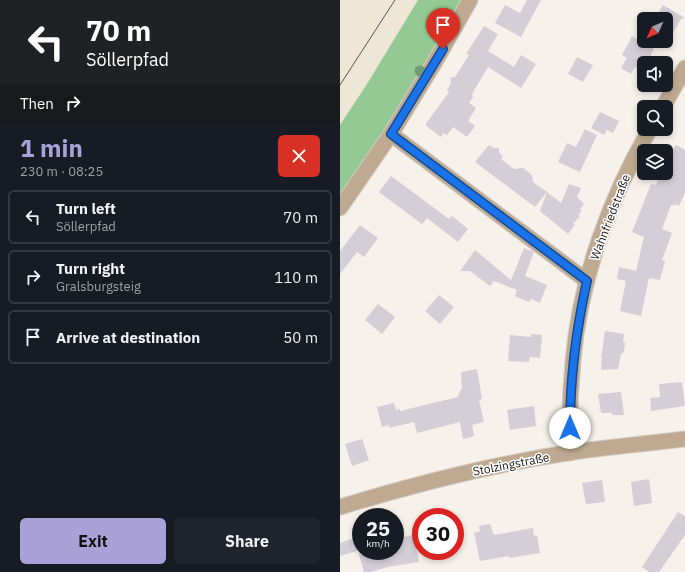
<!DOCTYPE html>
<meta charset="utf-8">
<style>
body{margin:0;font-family:"IBM Plex Sans",sans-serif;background:#20242c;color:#f1f3f6;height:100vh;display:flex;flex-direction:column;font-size:15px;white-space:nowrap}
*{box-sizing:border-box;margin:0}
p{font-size:13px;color:#9ea1a6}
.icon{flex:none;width:22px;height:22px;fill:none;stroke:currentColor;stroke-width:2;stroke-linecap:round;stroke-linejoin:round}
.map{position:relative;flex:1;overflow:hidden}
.drawer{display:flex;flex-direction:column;background:#171b24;width:340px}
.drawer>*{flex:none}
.hud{background:#202124;color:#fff;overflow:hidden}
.needle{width:26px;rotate:225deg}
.buttons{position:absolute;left:297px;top:12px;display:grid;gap:8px}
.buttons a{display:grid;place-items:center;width:36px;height:36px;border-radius:6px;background:#171b24;box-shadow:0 2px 6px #0003;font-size:20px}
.speed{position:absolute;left:12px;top:508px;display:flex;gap:8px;font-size:20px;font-weight:700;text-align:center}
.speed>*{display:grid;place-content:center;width:52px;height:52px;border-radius:50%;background:#171b24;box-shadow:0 2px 6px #0003;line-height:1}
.speed small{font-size:10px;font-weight:400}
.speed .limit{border:6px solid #d22;background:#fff;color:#111}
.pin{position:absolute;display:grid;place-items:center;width:34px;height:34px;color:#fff;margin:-41px -17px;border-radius:50% 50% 50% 0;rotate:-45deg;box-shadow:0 0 4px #0007}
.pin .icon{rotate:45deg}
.me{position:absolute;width:44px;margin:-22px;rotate:0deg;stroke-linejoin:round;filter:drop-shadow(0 0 3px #0008)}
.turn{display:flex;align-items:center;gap:14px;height:84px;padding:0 20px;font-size:18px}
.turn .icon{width:52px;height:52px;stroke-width:2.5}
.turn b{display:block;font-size:28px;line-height:34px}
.then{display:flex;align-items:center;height:38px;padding:0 20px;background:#0003;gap:8px;font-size:15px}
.round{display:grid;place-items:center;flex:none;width:42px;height:42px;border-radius:6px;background:#20242c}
.summary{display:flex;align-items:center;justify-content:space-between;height:68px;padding:0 20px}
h1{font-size:24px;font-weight:700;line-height:30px;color:#aaa1d8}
.primary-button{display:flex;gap:8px;margin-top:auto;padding:8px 20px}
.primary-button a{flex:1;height:46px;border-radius:6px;background:#aaa1d8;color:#111;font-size:16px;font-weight:700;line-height:46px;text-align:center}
.primary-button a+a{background:#20242c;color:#f1f3f6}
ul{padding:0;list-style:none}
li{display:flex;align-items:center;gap:12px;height:54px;margin:0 8px 6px;padding:0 12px;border:2px solid #363941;border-radius:6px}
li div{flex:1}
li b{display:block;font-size:15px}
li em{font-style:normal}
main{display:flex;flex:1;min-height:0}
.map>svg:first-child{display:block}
.built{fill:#eee6d7}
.forest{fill:#94c993}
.building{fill:#d4cfd6}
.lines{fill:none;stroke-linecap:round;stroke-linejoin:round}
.minor-casing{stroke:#d2cec8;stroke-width:17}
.minor{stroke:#bfaa91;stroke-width:15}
.tram{stroke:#595652;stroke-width:1}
.tree{fill:#719c73}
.route-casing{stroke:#114b97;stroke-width:10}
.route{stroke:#1a73e8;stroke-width:7}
.labels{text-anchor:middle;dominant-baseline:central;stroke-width:3;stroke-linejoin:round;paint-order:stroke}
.street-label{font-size:12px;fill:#181614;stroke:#fff}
</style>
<main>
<section class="drawer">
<div class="hud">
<div class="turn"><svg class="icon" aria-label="left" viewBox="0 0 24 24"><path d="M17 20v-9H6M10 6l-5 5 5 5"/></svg><div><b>70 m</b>Söllerpfad</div></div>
<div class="then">Then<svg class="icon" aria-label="right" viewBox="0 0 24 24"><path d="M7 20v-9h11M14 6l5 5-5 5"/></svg></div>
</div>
<div class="summary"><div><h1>1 min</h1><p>230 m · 08:25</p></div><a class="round" style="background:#d93025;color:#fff"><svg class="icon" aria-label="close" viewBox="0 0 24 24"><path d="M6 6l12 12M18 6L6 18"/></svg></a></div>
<ul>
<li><svg class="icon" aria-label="left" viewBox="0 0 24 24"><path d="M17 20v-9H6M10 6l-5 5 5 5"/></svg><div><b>Turn left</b><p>Söllerpfad</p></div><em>70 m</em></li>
<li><svg class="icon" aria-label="right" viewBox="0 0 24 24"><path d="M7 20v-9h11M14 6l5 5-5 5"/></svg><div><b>Turn right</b><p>Gralsburgsteig</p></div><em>110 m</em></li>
<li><svg class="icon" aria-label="arrive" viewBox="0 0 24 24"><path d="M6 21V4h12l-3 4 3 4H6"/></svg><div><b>Arrive at destination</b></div><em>50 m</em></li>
</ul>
<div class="primary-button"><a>Exit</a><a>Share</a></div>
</section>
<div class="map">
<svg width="345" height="572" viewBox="0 0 345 572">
<rect width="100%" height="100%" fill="#f6f1ea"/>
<!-- built -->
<polygon class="built" points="0,0 105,0 0,171"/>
<!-- forest -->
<polygon class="forest" points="78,0 126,0 93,57 0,199 0,125 27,84"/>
<!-- building -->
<g class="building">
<polygon points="187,0 201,0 181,37 155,23 165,5 180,13"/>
<polygon points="323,5 345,18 341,19 326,44 326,19 315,19"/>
<polygon points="144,26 158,34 148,51 174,67 181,55 196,64 181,88 148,67 132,94 133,97 129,103 136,108 128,121 135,126 127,137 113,127 107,135 103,133 101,137 85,125 109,92 107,90 111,83 110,78 115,77 129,55 126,54"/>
<polygon points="292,36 314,49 307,62 306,61 304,63 303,68 299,66 298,69 295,67 291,74 281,68 287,58 282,55"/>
<polygon points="237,57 253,65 243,82 228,74"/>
<polygon points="260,112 279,121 273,133 267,130 264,135 251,128"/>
<polygon points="245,129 257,135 240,172 218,162 227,143 236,147"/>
<polygon points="149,145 154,148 159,148 159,153 163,156 161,159 174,169 183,168 192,175 193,182 207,192 195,207 135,162"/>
<polygon points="336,145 345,150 345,193 339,206 335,204 334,206 331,205 322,229 332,233 322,260 325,261 320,280 309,278 301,316 280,311 286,281 277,279 279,267 296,271 304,237 292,232 311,184 316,185 321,173 326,173 326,162"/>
<polygon points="51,176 109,219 112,216 128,229 118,242 87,218 82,224 39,192"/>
<polygon points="229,184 241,188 237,197 244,204 240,209 242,211 238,215 240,216 233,224 235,225 228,234 200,211 207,192 221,203"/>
<polygon points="20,225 38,238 24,257 17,252 0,274 0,251"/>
<polygon points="184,248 194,252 185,276 207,285 200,303 191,299 189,302 175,296 177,290 154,281 150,286 130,271 120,271 135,250 171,280"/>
<polygon points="99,295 114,307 100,324 85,311"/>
<polygon points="38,304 55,317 42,334 25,320"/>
<polygon points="265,331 284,334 283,341 285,343 284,352 281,354 278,369 261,370 262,358 261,358"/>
<polygon points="191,334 202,335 200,358 190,357 189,362 168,361 170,335 191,337"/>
<polygon points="137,369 142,399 139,400 144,422 132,425 134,436 123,439 120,422 77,433 74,422 49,428 49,425 42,427 37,407 54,403 56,410 60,409 60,411 118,397 120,391 122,389 121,372"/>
<polygon points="342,382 345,406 311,411 310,398 320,397 319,384"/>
<polygon points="281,392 284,415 272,415 272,413 261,413 258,394"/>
<polygon points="194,406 196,426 170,430 167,410"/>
<polygon points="22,439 29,460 12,466 5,444"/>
<polygon points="309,479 312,503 294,506 291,482"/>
<polygon points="262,480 265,502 246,504 242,483"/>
<polygon points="338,512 345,516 345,535 319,572 309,572 302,567"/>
<polygon points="150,524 154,535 193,528 194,536 197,535 200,553 169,558 169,556 140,561 134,533 140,531 139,526"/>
<polygon points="81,533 81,544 76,545 79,562 48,567 31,572 24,572 19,554 31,551 55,551 55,539"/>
<polygon points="17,537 20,550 0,556 0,543"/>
</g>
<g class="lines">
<defs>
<g id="minor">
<polyline points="323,107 345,68"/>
<polyline points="51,134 247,281"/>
<polyline points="0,208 51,134 95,62 130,0"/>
<path d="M230,453C229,422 230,392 233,361C240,280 269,199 310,129"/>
<path d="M0,507C75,484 150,465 227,453C266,447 306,444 345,439"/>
</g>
</defs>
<!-- minor casing -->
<use href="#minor" class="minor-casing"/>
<!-- minor -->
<use href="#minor" class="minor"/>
<!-- tram -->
<polyline class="tram" points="0,85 55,0"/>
</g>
<!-- trees -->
<circle class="tree" cx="80" cy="71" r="5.5"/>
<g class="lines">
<defs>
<path id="route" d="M103,49L51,134L247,281C236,330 230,377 230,428"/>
</defs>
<!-- route casing -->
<use href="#route" class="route-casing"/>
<!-- route -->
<use href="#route" class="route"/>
</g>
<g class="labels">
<!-- street labels -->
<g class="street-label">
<text transform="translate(270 217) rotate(-69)">Wahnfriedstraße</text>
<text transform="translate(171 464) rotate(-11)">Stolzingstraße</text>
</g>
</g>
</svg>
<div class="buttons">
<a><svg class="needle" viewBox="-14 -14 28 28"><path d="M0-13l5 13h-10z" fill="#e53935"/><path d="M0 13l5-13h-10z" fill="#9ea1a6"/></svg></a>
<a><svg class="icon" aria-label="sound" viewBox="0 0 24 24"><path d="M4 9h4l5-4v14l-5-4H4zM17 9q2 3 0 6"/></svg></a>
<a><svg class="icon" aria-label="search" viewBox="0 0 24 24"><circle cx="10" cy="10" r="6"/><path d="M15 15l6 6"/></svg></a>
<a><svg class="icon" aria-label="layers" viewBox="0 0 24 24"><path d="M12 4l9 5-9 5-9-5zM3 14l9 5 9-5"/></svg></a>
</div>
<div class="speed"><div>25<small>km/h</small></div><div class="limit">30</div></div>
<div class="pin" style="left:103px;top:49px;background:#d93025"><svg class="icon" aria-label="arrive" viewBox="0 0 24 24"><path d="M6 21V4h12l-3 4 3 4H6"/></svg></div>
<svg class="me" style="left:230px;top:428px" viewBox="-20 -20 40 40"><circle r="19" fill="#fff"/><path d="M0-13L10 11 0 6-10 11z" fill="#1a73e8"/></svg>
</div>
</main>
